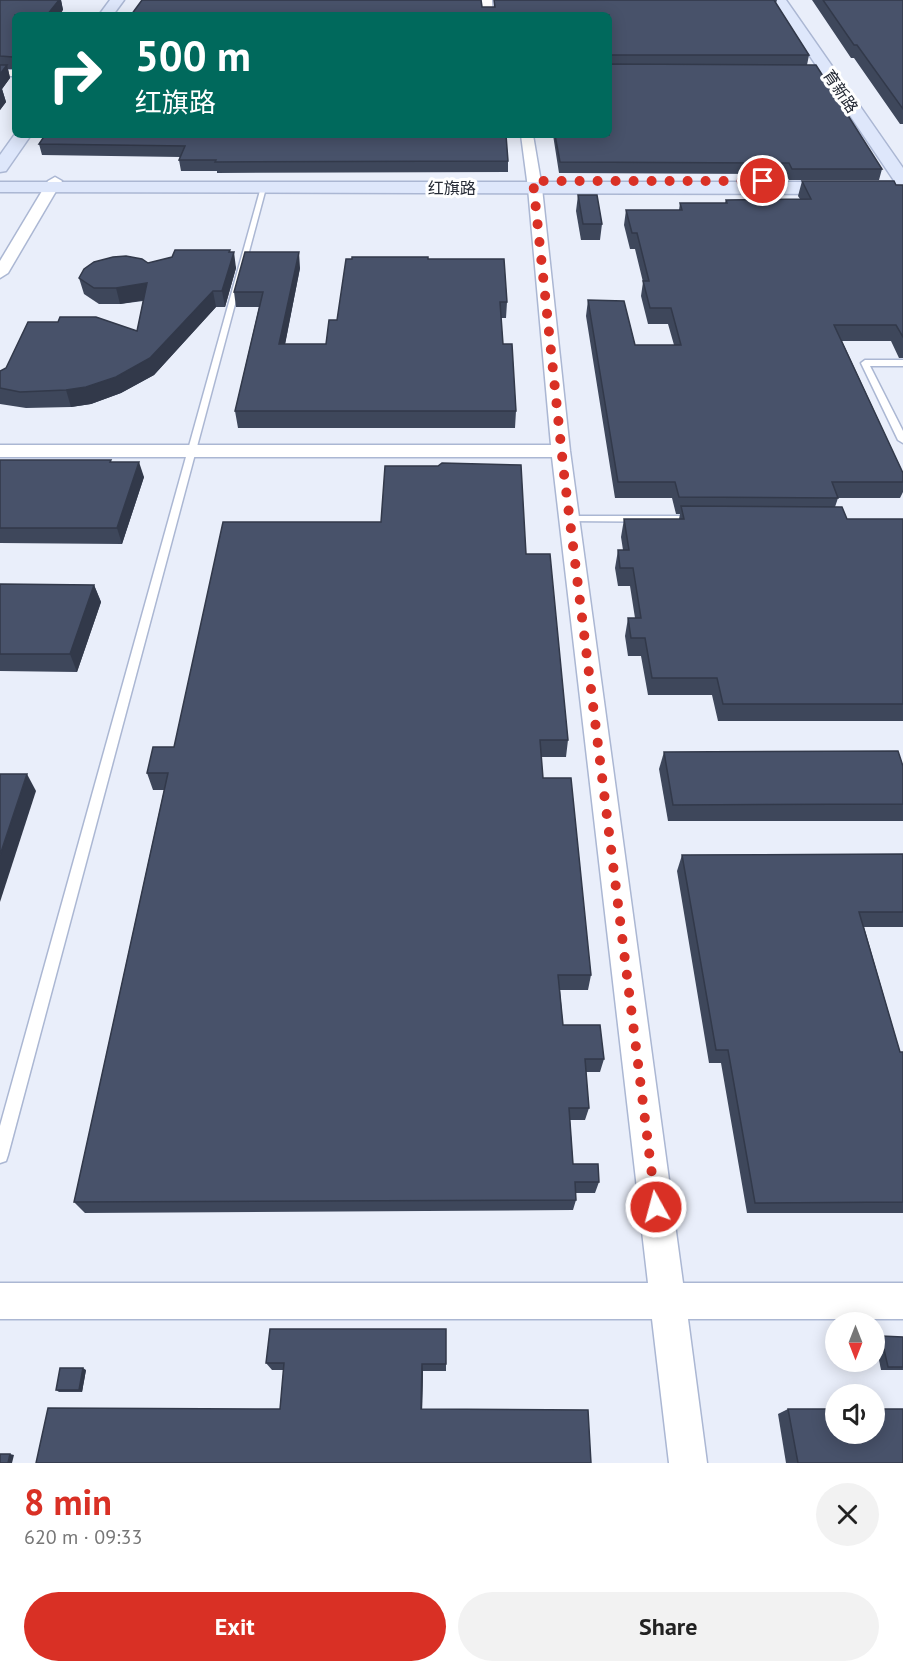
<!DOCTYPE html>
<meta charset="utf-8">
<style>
body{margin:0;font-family:"PT Sans","Noto Sans SC",sans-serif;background:#f2f2f2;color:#222;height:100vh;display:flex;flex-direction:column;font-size:22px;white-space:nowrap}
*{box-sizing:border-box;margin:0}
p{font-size:20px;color:#767676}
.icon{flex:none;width:33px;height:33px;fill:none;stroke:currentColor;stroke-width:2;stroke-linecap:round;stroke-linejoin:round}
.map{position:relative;height:1463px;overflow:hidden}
.panel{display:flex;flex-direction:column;background:#fff;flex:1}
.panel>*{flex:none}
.top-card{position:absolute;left:12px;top:12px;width:600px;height:126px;border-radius:9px;box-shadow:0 3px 15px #0003;background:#00695c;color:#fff;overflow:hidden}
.needle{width:39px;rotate:180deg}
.tools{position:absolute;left:825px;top:1312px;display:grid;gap:12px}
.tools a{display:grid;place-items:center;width:60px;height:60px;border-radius:50%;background:#fff;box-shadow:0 3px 15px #0003;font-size:30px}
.pin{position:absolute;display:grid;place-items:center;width:51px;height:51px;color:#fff;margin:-26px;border:3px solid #fff;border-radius:50%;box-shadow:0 2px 6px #0007}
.me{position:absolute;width:66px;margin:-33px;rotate:353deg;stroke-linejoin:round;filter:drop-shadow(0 0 4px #0008)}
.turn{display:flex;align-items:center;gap:21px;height:126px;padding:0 24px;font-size:27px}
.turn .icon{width:78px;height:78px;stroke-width:2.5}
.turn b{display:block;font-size:42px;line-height:51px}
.round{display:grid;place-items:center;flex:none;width:63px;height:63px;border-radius:32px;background:#f2f2f2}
.overview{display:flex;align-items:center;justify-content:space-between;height:102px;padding:0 24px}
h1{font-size:36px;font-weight:700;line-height:45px;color:#d93025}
.button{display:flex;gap:12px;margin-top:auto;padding:12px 24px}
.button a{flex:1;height:69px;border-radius:36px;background:#d93025;color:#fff;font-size:24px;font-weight:700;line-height:69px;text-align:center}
.button a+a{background:#f2f2f2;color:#222}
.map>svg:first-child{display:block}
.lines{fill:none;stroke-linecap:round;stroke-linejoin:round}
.lane-casing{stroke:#abb7d3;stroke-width:3}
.street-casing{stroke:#abb7d3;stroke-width:3}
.secondary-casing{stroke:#abb7d3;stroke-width:3}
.lane{fill:#fff;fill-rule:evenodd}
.street{fill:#fff;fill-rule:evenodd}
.secondary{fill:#dee7fb;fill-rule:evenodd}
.wall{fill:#3e475b}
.shaded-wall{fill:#32394a}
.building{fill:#48526a;stroke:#32394a;stroke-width:1.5}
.route{stroke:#d93025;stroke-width:10;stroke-dasharray:0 18}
.labels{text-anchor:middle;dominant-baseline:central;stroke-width:6;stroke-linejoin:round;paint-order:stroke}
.far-street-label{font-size:16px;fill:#252a35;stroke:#fff}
</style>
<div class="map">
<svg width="903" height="1463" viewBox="0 0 903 1463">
<rect width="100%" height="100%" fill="#e9eefa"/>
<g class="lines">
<defs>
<g id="lane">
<polygon points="261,187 266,188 8,1155 6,1161 0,1163 0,1126"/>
<polygon points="903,360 903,366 870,366 903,431 903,443 898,440 861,363 865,360"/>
<polygon points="570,516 695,516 700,519 695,522 566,521 566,517"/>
</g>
<g id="street">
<polygon points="482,0 492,0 493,15 483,15"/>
<rect x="0" y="70" width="15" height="6"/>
<polygon points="521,135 533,135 542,188 570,451 683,1283 903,1283 903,1319 688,1319 707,1463 669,1463 652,1319 0,1319 0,1283 648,1283 552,457 0,457 0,445 551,445 528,188"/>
<polygon points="55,177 62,181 8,273 0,278 0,261 48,181"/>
</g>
<g id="secondary">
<polygon points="110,0 124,0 113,15 99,15"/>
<polygon points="772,0 786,0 903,168 903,194 0,192 0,182 895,182"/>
<polygon points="15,134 31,135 6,171 0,172 0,155"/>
</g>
</defs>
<!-- lane casing -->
<use href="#lane" class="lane-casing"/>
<!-- street casing -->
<use href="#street" class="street-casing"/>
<!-- secondary casing -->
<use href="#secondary" class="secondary-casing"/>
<!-- lane -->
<use href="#lane" class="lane"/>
<!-- street -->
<use href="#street" class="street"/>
<!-- secondary -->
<use href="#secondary" class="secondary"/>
</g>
<!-- wall -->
<g class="wall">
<polygon points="0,0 61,0 63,10 15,15 15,69 8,69 10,78 2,89 6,102 0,110"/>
<polygon points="494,0 777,0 776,3 809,55 807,65 882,169 879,180 789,180 786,174 559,173 553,135 609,135 609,15 482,7 494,7"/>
<polygon points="812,0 903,0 903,124 900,124 854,58 851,58"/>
<polygon points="45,135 508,161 508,172 217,173 217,171 181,171 179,160 180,157 42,155 39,144"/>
<polygon points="802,181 903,185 903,358 899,358 891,341 842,341 903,473 903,492 900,498 838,498 835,507 847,519 903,519 903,721 718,721 712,695 648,695 641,656 628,656 625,636 628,618 635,618 630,586 618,586 615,568 618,550 623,550 621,537 624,519 679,519 680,514 676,514 672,498 615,498 586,316 588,300 635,345 674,345 668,324 648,324 641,296 643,282 635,249 630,249 624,225 626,210 679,210 680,203 725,203 726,200 800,199 798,196"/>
<polygon points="578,195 602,224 600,240 581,240 576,211"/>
<polygon points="230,252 236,268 225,307 216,307 154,375 121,393 91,404 71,407 26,408 0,404 0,371 137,331 143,301 120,304 99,304 84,294 79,278 148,263"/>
<polygon points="428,259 507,302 506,318 501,318 503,344 516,411 515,428 238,428 235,411 259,307 236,307 234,292 300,268 285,344 326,344 337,320"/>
<polygon points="0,460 111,460 111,462 144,477 122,544 0,543"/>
<polygon points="526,554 568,740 566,757 541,757 543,778 591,975 588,990 560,990 563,1025 604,1059 600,1072 586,1072 589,1108 585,1120 570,1120 573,1164 599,1182 595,1193 576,1193 576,1200 573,1210 85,1213 74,1202 164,790 153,790 147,773 174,747"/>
<polygon points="0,584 94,585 101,602 77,672 0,671"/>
<polygon points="664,752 903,766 903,821 668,821 659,769"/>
<polygon points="903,854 903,927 864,927 900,1052 903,1052 903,1213 747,1213 721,1063 709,1063 677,871 682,855"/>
<polygon points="446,1329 446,1371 423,1371 422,1409 283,1370 272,1370 266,1363"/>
<polygon points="881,1336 903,1337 903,1370 881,1370 875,1340"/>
<polygon points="86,1370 82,1392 59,1392 56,1390"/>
<polygon points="788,1409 903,1463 786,1463 778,1414"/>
</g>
<!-- shaded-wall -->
<g class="shaded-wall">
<polygon points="59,0 61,0 63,10 60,15 47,15"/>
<polygon points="7,65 10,78 2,89 6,102 0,110 0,74"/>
<polygon points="230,250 231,260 234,252 236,268 225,307 222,291"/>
<polygon points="299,252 300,268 282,360 279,344"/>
<polygon points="147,283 150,299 120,304 116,288"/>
<polygon points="213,291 216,307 154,375 121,393 91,404 71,407 66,390"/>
<polygon points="139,462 144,477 122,544 117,528"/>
<polygon points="94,585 101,602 77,672 70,654"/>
<polygon points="27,774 36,791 0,902 0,855"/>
<polygon points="422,1364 423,1371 422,1415 421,1409"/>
<polygon points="83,1368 86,1370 82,1392 79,1390"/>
<polygon points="10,1454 14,1455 12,1463 8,1463"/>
</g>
<!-- building -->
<g class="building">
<polygon points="0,0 59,0 47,15 15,15 15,55 13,57 0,56"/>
<polygon points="142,0 481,0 482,7 495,7 494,0 774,0 809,55 610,55 609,56 609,15 131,15"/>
<polygon points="823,0 903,0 903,109 857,45 854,45"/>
<polygon points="609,64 816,65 882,169 792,169 789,163 560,162 555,135 609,135"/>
<polygon points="0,65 7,65 0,74"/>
<polygon points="45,135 506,135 508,161 215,162 216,160 179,160 185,146 39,144"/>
<polygon points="802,181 894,181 896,185 903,185 903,337 896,325 834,325 903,473 903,482 832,482 838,498 679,497 675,482 618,482 588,300 624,301 635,345 681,345 671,308 650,308 643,281 649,281 637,233 632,233 626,210 682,210 680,203 727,203 726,200 811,199"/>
<polygon points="578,195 597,195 602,224 583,224"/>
<polygon points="175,250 230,250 229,252 234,252 222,291 213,291 150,358 116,377 86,387 66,390 20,392 0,388 0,371 6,368 28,322 58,322 60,317 96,317 137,331 147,283 116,288 94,288 79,278 84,269 94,262 113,257 126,256 142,259 148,263 172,257"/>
<polygon points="245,252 299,252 279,344 326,344 329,320 337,320 346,259 352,259 352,257 428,257 428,259 504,259 507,302 500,302 503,344 512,344 516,411 235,411 263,292 234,292"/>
<polygon points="0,460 111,460 110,462 139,462 117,528 0,528"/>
<polygon points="442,463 521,465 526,554 550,554 568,740 540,740 543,778 571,778 591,975 558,975 563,1025 600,1025 604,1059 585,1059 589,1108 569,1108 573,1164 598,1164 599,1182 575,1182 576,1200 74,1202 168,773 147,773 153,747 174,747 223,522 381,522 385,466 438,466"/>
<polygon points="681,506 842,507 847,519 903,519 903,704 723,704 717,678 652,678 645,638 631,638 628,618 641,618 633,568 620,568 618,550 629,550 624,519 684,519"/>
<polygon points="0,584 94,585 70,654 0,654"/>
<polygon points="898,751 903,766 903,804 673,805 664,752"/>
<polygon points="0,774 27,774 0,855"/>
<polygon points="903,854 903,912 859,912 900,1052 903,1052 903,1202 755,1203 728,1050 716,1050 682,855"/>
<polygon points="270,1329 446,1329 446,1364 422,1364 421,1409 588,1410 591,1463 36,1463 48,1408 280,1409 284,1363 266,1363"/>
<polygon points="881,1336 903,1337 903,1367 888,1367"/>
<polygon points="60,1368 83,1368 79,1390 56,1390"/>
<polygon points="788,1409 836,1409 836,1434 874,1434 874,1409 903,1409 903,1463 798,1463"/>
<polygon points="0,1454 10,1454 8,1463 0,1463"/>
</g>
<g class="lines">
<!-- route -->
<polyline class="route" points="656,1207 564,474 533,181 763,181"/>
</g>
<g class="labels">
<!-- far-street labels -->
<g class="far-street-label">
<text transform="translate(841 91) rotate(56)">育新路</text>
<text x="452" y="188">红旗路</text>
</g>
</g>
</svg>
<div class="tools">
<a><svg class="needle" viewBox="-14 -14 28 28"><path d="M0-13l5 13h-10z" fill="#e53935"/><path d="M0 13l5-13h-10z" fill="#767676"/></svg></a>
<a><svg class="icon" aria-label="sound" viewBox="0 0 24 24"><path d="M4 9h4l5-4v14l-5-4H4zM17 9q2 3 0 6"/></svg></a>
</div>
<div class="pin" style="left:763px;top:181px;background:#d93025"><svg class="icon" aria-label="arrive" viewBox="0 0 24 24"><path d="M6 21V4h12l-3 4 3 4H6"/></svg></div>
<svg class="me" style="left:656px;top:1207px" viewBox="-20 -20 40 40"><circle r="17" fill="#d93025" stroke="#fff" stroke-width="3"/><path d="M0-11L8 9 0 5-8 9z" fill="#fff"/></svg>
<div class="top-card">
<div class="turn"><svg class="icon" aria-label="right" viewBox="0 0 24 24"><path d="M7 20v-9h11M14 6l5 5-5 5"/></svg><div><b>500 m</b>红旗路</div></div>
</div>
</div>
<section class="panel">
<div class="overview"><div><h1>8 min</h1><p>620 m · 09:33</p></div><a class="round"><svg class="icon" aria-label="close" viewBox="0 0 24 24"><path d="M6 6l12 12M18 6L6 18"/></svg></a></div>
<div class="button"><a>Exit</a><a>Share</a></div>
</section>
